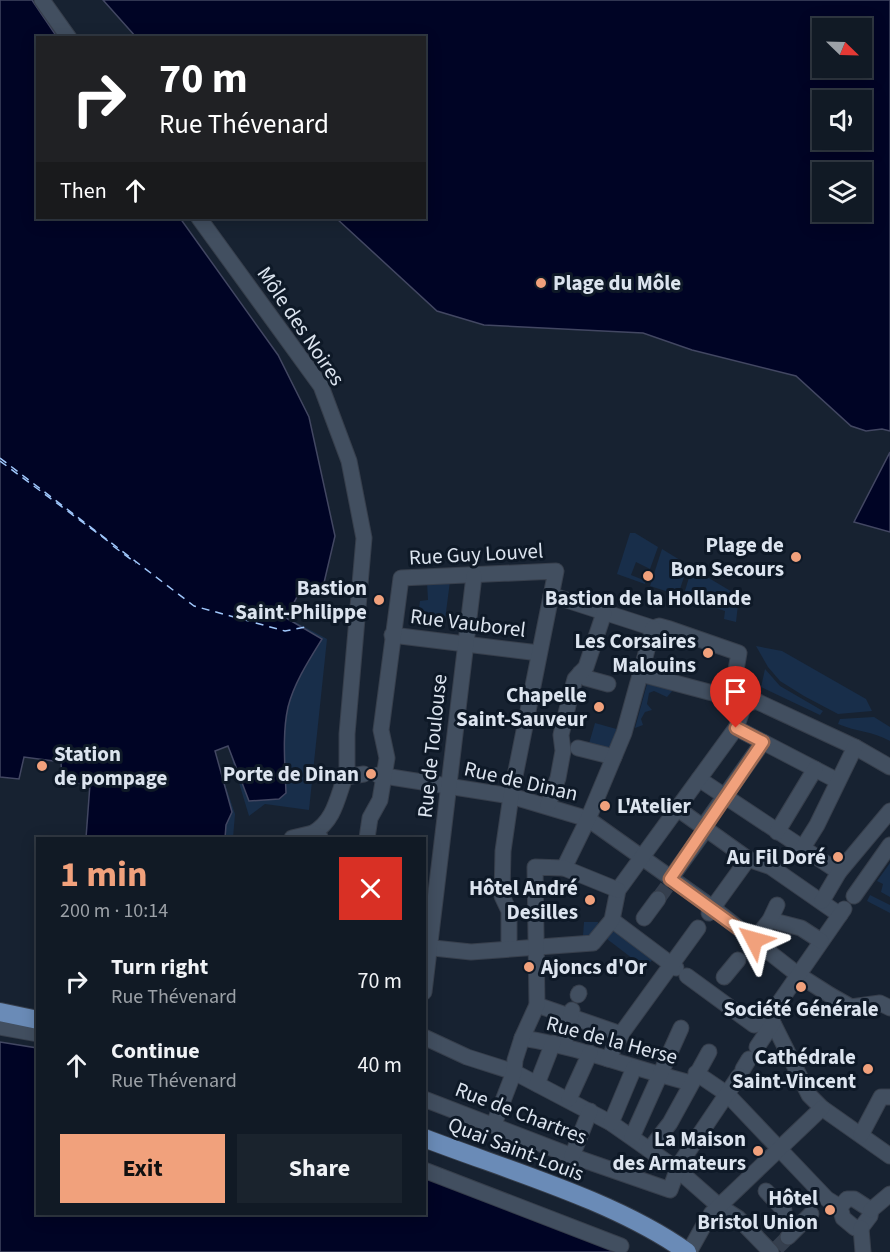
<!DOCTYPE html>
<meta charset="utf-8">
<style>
body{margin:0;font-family:"Source Sans 3",sans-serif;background:#1a232d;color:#f1f3f6;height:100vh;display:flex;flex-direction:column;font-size:22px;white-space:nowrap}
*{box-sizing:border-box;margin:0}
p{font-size:20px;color:#9ca1a7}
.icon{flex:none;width:33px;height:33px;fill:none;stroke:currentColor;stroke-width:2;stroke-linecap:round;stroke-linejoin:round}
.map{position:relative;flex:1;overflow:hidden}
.details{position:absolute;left:36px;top:837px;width:390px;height:378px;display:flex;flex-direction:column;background:#111a25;border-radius:0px;box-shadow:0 3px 15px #0003,0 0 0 2px #303842}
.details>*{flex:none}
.top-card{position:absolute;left:36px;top:36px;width:390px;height:183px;border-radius:0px;box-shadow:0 3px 15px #0003,0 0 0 2px #303842;background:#202124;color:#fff;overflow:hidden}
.needle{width:39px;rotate:113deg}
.fabs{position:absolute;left:812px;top:18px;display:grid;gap:12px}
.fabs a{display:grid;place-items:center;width:60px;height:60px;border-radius:0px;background:#111a25;box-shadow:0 3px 15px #0003,0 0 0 2px #303842;font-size:30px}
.pin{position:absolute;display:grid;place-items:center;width:51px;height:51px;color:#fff;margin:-62px -26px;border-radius:50% 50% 50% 0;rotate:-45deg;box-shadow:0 0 6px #0007}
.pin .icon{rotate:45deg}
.me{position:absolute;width:66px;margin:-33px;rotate:309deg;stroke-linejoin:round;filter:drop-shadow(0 0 4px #0008)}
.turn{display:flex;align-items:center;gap:21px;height:126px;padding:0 24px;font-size:27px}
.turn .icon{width:78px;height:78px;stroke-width:2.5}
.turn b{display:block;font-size:42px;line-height:51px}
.then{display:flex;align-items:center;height:57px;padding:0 24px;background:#0003;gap:12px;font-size:22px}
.round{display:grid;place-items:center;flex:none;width:63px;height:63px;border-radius:0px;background:#1a232d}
.overview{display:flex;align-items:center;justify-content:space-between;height:102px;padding:0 24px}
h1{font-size:36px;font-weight:700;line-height:45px;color:#f1a17c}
.primary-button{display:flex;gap:12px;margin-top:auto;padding:12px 24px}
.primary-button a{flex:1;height:69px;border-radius:0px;background:#f1a17c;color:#111;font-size:24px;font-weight:700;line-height:69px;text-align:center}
.primary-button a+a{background:#1a232d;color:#f1f3f6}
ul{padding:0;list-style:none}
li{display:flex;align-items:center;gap:18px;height:84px;padding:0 24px}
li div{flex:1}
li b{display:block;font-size:22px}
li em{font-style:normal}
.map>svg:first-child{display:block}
.green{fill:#182e4a}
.water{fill:#000425;stroke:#424762;stroke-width:1.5;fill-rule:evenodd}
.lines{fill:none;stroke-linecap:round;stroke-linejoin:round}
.ferry{stroke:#9fc7fb;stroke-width:1.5;stroke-dasharray:8 6;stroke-linecap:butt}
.minor-tunnel{stroke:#353f4e;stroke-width:15;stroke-dasharray:15 8;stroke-linecap:butt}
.minor-casing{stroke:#373f4c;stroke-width:17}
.major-casing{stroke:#373f4c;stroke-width:20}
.minor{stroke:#424f60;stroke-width:15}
.major{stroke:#6a8bb7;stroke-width:18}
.route-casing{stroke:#9d6951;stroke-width:15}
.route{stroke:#f1a17c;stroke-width:10}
.poi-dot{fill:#f1a17c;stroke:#0e1927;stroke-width:2}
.labels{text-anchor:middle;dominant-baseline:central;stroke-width:6;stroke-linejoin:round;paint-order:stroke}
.poi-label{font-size:21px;font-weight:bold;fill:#dce4ef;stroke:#0e1927;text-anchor:end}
.street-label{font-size:21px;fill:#dce4ef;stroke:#0e1927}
</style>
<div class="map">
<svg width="890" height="1252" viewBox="0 0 890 1252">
<rect width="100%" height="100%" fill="#172231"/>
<!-- green -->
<g class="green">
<polygon points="630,533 635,533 658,547 650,569 636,562 631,575 646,581 645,584 617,574"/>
<polygon points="662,549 688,565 678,595 650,586"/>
<polygon points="692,568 739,596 736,622 724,619 725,611 683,597"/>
<polygon points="450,581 445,620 418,616 420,601 428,600 427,582"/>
<polygon points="288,618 327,639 309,810 265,804 249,816 228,746 214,751 235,814 233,838 215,838 210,744 276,634"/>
<polygon points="756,646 782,651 866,699 872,711 838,714 804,696 780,681 768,667"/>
<polygon points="765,669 780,686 823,711 820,715 761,687"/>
<polygon points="647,684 673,690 667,697 654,691 649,693 647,704 652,710 645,712 641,719 643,725 635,728"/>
<path d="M874,717L890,727V741C872,731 857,732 838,724L840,719Z"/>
<polygon points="595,723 620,730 611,753 588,747"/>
<polygon points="890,863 890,897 881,892 883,884 877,881"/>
<polygon points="870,895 890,905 890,913 867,901"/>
<polygon points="584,922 598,922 597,936 583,936"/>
<polygon points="615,929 653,959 645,968 607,939"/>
</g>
<!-- water -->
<g class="water">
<path d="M0,0H32L57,37L38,38V218H180L278,355L309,417L335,536L323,587L313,593H299L286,618L322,639C309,660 294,683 288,707C282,734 285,765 286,793L279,799L249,801L228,746L215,751L232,812L226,825L225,838H86L90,784L65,783L62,780L61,762L24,757L19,779L0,777Z"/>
<path d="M103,0H890V431L882,429L866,431L851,426L796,376L692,350L643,333L484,325L437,311L336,218H424V38L136,37ZM822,28H861V68H822ZM822,100H861V140H822ZM822,172H861V212H822Z"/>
<polygon points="890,452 890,532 854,522"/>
<polygon points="0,1042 37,1048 38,1214 424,1214 425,1176 622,1252 0,1252"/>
</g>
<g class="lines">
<!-- ferry -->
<g class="ferry">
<polyline points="0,458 194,606 285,631 305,627"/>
<polyline points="0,461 112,544"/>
<polyline points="113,546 136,563"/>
</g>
<!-- minor-tunnel -->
<g class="minor-tunnel">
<polyline points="658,899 669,884"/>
<polyline points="777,1248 788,1237"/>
</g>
<defs>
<g id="minor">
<polyline points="42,0 69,38"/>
<polyline points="199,218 321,386 349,461 364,538 347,734 347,775"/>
<polyline points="551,595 653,628 659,626 670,629 739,653 731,698"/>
<polyline points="392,635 539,653"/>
<polyline points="580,673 586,678 608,684"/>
<polyline points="641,674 739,700"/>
<polyline points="744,705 756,701 855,747 890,767"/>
<polyline points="736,728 838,781"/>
<polyline points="578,748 614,757"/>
<polyline points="378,775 511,796 588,819 713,908 797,974 830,995 851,1007 880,1003 890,1008"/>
<polyline points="699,779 839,872"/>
<polyline points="548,805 558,778 563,751 561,735 570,697 575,679 586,667 604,613"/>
<polyline points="678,809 748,859 771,867 840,915"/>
<polyline points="703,827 763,742"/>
<polyline points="777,832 815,769"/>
<path d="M313,833C334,821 337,799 345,777L364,774"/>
<polyline points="292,838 313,833 320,837"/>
<polyline points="367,838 370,818 380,800 387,758 381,730 401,578 556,571 511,796 503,851 502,896 509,911 509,948"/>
<polyline points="802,849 817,825 855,747"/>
<polyline points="564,868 588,819 624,733 653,628"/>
<polyline points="670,879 706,829"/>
<polyline points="854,896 890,845"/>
<polyline points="822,901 839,872 890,811"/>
<polyline points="844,909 774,1010 772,1021 809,1095 822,1108 890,1156"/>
<polyline points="709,913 748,859"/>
<polyline points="644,918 658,899"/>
<polyline points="612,920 676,968"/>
<polyline points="770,920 801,928 821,941"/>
<polyline points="750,945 770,920 777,905"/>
<polyline points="424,947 471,952 593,943 612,920 618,890 736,728 744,705"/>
<polyline points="687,976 754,1025 772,1021"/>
<polyline points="724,977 738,960"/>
<polyline points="424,992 474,576"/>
<polyline points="578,995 579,993"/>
<polyline points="537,1005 621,1034"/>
<polyline points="0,1027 38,1034"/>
<polyline points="424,1037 467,1057 514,1072 611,1123 678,1170 719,1206 738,1218 771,1252"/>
<path d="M522,1038C580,1047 634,1069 691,1083"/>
<polyline points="564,1045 572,1010"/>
<polyline points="757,1047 773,1023"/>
<polyline points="608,1059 624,1030 698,928"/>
<polyline points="743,1069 749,1059"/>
<polyline points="696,1073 727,1094 827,1199 840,1207"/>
<polyline points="537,1084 553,1043"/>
<polyline points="424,1099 572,1156 670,1190 679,1165 739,1076"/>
<polyline points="569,1099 590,1053"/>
<polyline points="611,1123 634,1068"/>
<polyline points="494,1124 514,1072 515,1060 522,1038 537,1005 535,867 564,868 618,890"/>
<polyline points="861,1135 881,1097 890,1097"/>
<polyline points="632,1137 681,1028"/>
<polyline points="649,1150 670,1123 709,1052"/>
<polyline points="572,1156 590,1111"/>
<polyline points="424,1170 621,1246"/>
<polyline points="766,1191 784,1210"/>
<polygon points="847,1199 854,1199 871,1210 870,1216 861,1228 855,1228 843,1218 840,1207"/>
<polyline points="871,1210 890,1194"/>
<polyline points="711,1214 822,1108"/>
<polyline points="861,1228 863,1252"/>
<polyline points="788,1237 811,1214"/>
<polyline points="689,1252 704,1225"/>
</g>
<g id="major">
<polyline points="0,1012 38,1020"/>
<path d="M424,1138C507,1170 616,1201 687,1252"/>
</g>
</defs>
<!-- minor casing -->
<use href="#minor" class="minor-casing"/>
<!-- major casing -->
<use href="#major" class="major-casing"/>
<!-- minor -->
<use href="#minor" class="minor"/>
<!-- major -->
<use href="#major" class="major"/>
</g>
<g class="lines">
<defs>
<polyline id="route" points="736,728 763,742 670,879 754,940"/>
</defs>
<!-- route casing -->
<use href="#route" class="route-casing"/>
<!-- route -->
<use href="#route" class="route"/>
</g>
<!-- markers -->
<g class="poi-dot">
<circle cx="541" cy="283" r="6"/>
<circle cx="796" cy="557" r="6"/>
<circle cx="648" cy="576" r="6"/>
<circle cx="379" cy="600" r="6"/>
<circle cx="708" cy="653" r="6"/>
<circle cx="599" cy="707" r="6"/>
<circle cx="42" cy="766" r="6"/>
<circle cx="371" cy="774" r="6"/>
<circle cx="605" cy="806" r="6"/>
<circle cx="838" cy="857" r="6"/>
<circle cx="590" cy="900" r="6"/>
<circle cx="529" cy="967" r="6"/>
<circle cx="801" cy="987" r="6"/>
<circle cx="868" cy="1069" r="6"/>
<circle cx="758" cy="1151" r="6"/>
<circle cx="830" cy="1210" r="6"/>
</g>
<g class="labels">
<!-- poi labels -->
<g class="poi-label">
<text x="553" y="283" text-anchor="start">Plage du Môle</text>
<text x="784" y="545">Plage de<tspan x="784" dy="24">Bon Secours</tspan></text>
<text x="367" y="588">Bastion<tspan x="367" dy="24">Saint-Philippe</tspan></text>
<text x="648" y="598" text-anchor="middle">Bastion de la Hollande</text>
<text x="696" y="641">Les Corsaires<tspan x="696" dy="24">Malouins</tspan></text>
<text x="587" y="695">Chapelle<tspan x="587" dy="24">Saint-Sauveur</tspan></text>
<text x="54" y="754" text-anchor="start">Station<tspan x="54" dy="24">de pompage</tspan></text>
<text x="359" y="774">Porte de Dinan</text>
<text x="617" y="806" text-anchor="start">L'Atelier</text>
<text x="826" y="857">Au Fil Doré</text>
<text x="578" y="888">Hôtel André<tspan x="578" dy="24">Desilles</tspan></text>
<text x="541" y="967" text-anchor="start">Ajoncs d'Or</text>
<text x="801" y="1009" text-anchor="middle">Société Générale</text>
<text x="856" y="1057">Cathédrale<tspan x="856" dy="24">Saint-Vincent</tspan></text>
<text x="746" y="1139">La Maison<tspan x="746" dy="24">des Armateurs</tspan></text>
<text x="818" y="1198">Hôtel<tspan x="818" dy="24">Bristol Union</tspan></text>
</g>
<!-- street labels -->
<g class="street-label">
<text transform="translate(301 326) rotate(56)">Môle des Noires</text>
<text transform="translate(476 554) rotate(-3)">Rue Guy Louvel</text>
<text transform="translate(468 623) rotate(7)">Rue Vauborel</text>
<text transform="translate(432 746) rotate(-84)">Rue de Toulouse</text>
<text transform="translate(521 781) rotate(13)">Rue de Dinan</text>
<text transform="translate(612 1040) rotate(15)">Rue de la Herse</text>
<text transform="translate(521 1113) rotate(21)">Rue de Chartres</text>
<text transform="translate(516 1149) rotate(21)">Quai Saint-Louis</text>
</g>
</g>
</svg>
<div class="fabs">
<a><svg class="needle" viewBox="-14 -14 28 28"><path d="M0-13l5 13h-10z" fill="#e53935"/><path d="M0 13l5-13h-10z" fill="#9ca1a7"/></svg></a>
<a><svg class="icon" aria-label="sound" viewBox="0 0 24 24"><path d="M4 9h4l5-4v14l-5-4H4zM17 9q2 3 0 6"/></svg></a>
<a><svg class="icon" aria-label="layers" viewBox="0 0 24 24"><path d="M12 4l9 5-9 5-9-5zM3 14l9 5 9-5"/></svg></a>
</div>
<div class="pin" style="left:736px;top:728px;background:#d93025"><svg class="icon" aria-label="arrive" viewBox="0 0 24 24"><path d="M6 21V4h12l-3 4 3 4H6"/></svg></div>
<svg class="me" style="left:754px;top:940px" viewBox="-20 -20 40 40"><path d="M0-17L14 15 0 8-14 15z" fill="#f1a17c" stroke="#fff" stroke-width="4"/></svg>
<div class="top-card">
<div class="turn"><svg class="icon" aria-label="right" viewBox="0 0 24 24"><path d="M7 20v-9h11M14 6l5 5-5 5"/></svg><div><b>70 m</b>Rue Thévenard</div></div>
<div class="then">Then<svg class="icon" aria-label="ahead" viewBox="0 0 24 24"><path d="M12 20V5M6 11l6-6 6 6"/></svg></div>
</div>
<section class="details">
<div class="overview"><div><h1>1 min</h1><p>200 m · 10:14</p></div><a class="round" style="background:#d93025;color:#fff"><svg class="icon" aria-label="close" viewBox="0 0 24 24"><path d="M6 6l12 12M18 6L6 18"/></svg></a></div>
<ul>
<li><svg class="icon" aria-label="right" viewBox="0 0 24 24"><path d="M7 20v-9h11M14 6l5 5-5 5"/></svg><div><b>Turn right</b><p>Rue Thévenard</p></div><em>70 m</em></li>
<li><svg class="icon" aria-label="ahead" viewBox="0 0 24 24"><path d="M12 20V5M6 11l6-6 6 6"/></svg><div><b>Continue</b><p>Rue Thévenard</p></div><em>40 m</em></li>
</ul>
<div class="primary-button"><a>Exit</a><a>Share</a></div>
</section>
</div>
